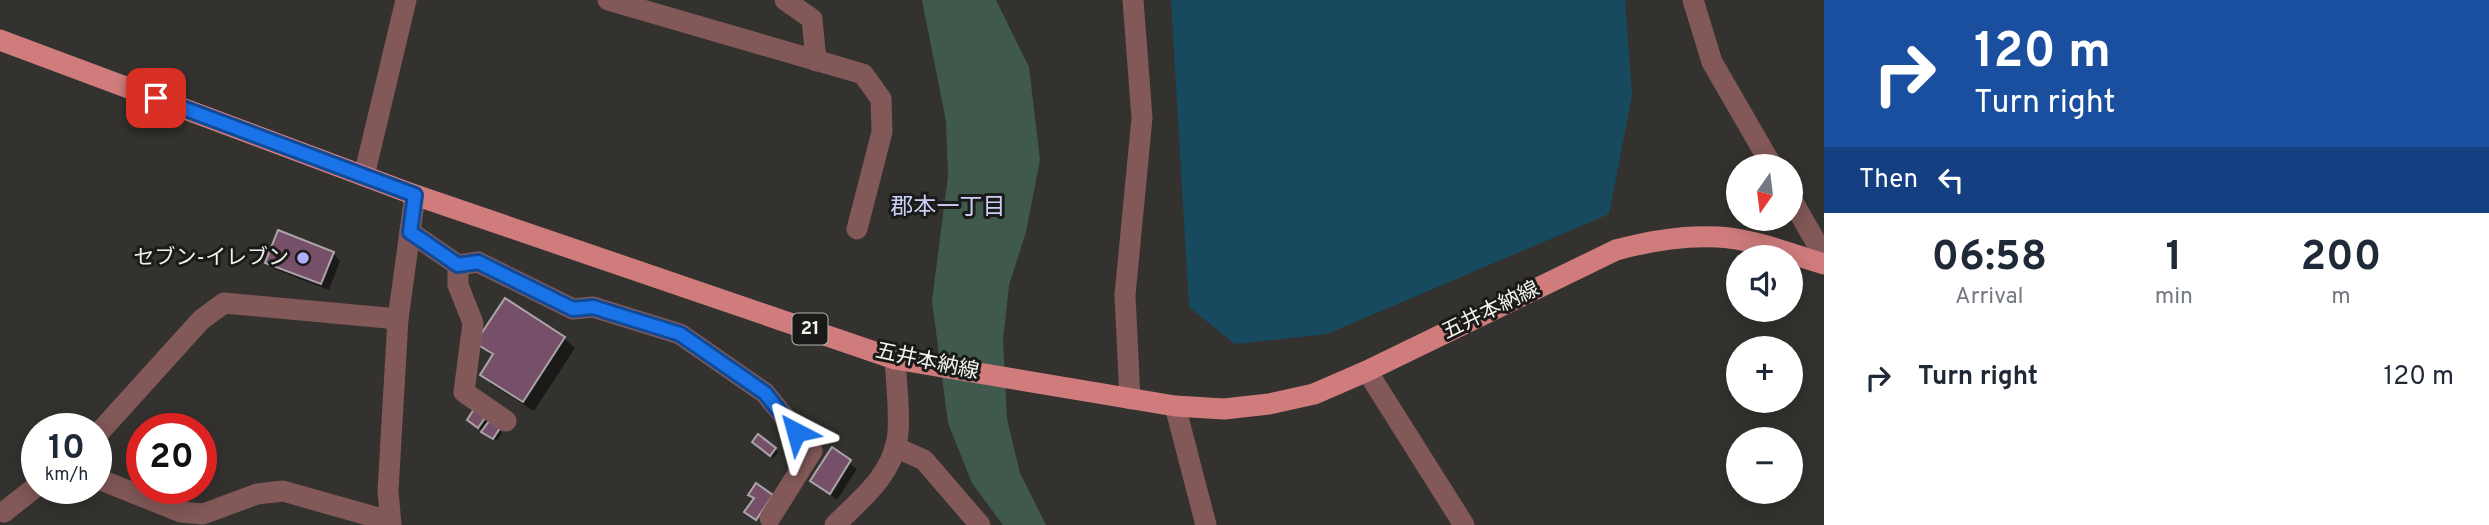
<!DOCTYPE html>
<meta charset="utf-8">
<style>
body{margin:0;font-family:Overpass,"Noto Sans JP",sans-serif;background:#f6f6f7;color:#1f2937;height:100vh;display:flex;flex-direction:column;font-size:26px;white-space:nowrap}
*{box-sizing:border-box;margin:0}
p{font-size:23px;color:#747a83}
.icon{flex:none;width:38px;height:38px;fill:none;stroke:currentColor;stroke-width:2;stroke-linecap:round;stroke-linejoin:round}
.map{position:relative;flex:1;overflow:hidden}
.side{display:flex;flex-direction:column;background:#fff;width:665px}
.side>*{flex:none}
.banner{background:#1a4fa0;color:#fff;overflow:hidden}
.needle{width:46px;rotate:194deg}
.fabs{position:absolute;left:1726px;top:154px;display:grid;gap:14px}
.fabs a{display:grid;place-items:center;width:77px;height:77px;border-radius:50%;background:#fff;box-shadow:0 4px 18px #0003;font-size:35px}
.speed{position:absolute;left:21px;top:413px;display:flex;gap:14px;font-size:35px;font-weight:700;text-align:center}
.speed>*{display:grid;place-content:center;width:91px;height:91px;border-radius:50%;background:#fff;box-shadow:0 4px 18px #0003;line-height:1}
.speed small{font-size:18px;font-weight:400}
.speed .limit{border:10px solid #d22;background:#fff;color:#111}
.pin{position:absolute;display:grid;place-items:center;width:60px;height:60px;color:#fff;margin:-30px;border-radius:14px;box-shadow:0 4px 10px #0006}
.me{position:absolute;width:77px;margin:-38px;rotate:321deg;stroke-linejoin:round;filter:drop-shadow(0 0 5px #0008)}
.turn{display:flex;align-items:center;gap:24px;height:147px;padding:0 35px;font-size:32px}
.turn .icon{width:91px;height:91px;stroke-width:2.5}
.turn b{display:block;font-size:49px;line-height:60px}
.then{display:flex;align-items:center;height:66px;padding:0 35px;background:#0003;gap:14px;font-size:26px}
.eta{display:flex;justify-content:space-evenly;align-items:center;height:119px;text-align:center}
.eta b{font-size:42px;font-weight:700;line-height:49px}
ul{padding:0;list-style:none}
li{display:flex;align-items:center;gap:21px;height:91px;padding:0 35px}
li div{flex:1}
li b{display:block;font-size:26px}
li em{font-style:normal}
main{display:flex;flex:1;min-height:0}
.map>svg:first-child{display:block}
.green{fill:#3f5a4c}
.water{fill:#184a5f}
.shadow{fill:#0007}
.building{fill:#764f69;stroke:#aba5a9;stroke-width:2}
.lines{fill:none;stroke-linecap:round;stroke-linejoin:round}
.minor{stroke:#825858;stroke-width:21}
.major{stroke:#d07c7c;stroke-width:21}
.route-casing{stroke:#114b97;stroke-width:18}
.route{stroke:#1a73e8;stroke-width:12}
.poi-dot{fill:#aeaefb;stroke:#1a1a18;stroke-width:2.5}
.labels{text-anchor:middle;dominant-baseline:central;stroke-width:6;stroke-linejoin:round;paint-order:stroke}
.shield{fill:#1a1a18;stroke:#b2b1ae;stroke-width:2}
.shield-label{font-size:19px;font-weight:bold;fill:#f3f2ef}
.poi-label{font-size:21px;fill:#f3f2ef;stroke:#1a1a18;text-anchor:end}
.street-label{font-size:21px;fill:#f3f2ef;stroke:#1a1a18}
.neighbourhood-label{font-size:23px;fill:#cdcffa;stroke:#1a1a18}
</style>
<main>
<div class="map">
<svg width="1824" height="525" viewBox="0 0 1824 525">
<rect width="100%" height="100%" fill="#33322e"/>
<!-- green -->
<polygon class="green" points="922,0 996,0 1029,67 1040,160 1026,232 1009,285 1003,340 1007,419 1020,473 1046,525 1003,525 972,483 948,423 932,301 948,176 946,121"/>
<!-- water -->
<polygon class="water" points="1171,0 1625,0 1632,95 1609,214 1327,334 1235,344 1189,307"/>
<!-- shadow -->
<g class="shadow">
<polygon points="333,253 340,261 329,290 274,269 267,262"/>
<polygon points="564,338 575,348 534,411 492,385 482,374 493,357 477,343"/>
<polygon points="474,412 502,433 497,441 472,423"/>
<polygon points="757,445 775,449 778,452 774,458"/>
<polygon points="832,450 857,469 837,500 812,481"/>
</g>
<!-- building -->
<g class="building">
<polygon points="278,230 334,252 321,284 265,263"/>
<polygon points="505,298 565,337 523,402 480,375 493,354 475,343"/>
<polygon points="474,409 485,418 478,428 467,420"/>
<polygon points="489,421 500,428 493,439 481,432"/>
<polygon points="758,434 776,448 770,456 752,442"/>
<polygon points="832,447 851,460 830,494 810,481"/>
<polygon points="756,483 773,495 756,520 744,512 754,498 748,495"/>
</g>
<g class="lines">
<!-- minor -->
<g class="minor">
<polyline points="608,0 863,74 881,99 882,132 857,229"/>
<polyline points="785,0 812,19 816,61"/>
<polyline points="1693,0 1712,62 1772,166"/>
<polyline points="364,176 406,0"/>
<polyline points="1790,197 1824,256"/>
<polyline points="410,232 458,265 458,285 473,323 464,392 506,421"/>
<polyline points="458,265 478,262 573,309 593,307 680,334 765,393 812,451 770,518"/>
<polyline points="1367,371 1464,525"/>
<polyline points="1130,399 1125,295 1142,118 1133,0"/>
<polyline points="1175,406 1206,525"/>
<polyline points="96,436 201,320 224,303 398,319"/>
<polyline points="895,447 924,460 980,525"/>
<polyline points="96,478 181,512 203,514 257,494 283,491 389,521"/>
<polyline points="4,512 37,486"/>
<polyline points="391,525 388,491 398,319 415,195"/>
<path d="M835,525C860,500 891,476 897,440C901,420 896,380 895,359"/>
</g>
<!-- major -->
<path class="major" d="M0,40L415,195L895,359L1175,406L1224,409L1269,404L1314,394L1367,371L1616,250C1649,241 1683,235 1718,237C1754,239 1790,254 1824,264"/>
</g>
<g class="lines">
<defs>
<polyline id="route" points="156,98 415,195 410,232 458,265 478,262 573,309 593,307 680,334 765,393 796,432"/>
</defs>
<!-- route casing -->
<use href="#route" class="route-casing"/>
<!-- route -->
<use href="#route" class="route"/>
</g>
<!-- markers -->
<circle class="poi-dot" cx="303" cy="258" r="7"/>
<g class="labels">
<!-- shield labels -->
<rect class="shield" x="792.5" y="313.5" width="35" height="31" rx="5"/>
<g class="shield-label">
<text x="810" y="329">21</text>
</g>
<!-- poi labels -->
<g class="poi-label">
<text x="289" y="258">セブン-イレブン</text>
</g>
<!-- street labels -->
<g class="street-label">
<text transform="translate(1491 311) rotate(-26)">五井本納線</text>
<text transform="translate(927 362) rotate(12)">五井本納線</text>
</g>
<!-- neighbourhood labels -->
<g class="neighbourhood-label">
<text x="948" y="208">郡本一丁目</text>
</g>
</g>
</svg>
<div class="fabs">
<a><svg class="needle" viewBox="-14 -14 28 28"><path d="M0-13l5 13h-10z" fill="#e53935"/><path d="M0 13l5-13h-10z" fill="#747a83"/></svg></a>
<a><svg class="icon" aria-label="sound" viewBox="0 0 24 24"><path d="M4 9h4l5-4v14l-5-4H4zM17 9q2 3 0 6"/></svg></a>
<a>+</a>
<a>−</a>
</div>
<div class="speed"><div>10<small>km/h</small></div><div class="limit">20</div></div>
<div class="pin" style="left:156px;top:98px;background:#d93025"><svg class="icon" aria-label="arrive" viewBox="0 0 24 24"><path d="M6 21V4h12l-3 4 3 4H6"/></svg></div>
<svg class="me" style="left:796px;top:432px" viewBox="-20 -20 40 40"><path d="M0-17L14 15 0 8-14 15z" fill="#1a73e8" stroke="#fff" stroke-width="4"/></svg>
</div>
<section class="side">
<div class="banner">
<div class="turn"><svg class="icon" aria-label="right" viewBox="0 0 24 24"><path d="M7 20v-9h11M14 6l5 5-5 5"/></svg><div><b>120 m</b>Turn right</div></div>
<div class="then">Then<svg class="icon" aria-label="left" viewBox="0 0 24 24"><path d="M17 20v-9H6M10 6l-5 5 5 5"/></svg></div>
</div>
<div class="eta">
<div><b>06:58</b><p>Arrival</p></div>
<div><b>1</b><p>min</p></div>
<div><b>200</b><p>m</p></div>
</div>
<ul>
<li><svg class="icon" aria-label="right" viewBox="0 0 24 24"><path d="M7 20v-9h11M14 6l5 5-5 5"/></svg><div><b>Turn right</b></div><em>120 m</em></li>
</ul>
</section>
</main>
